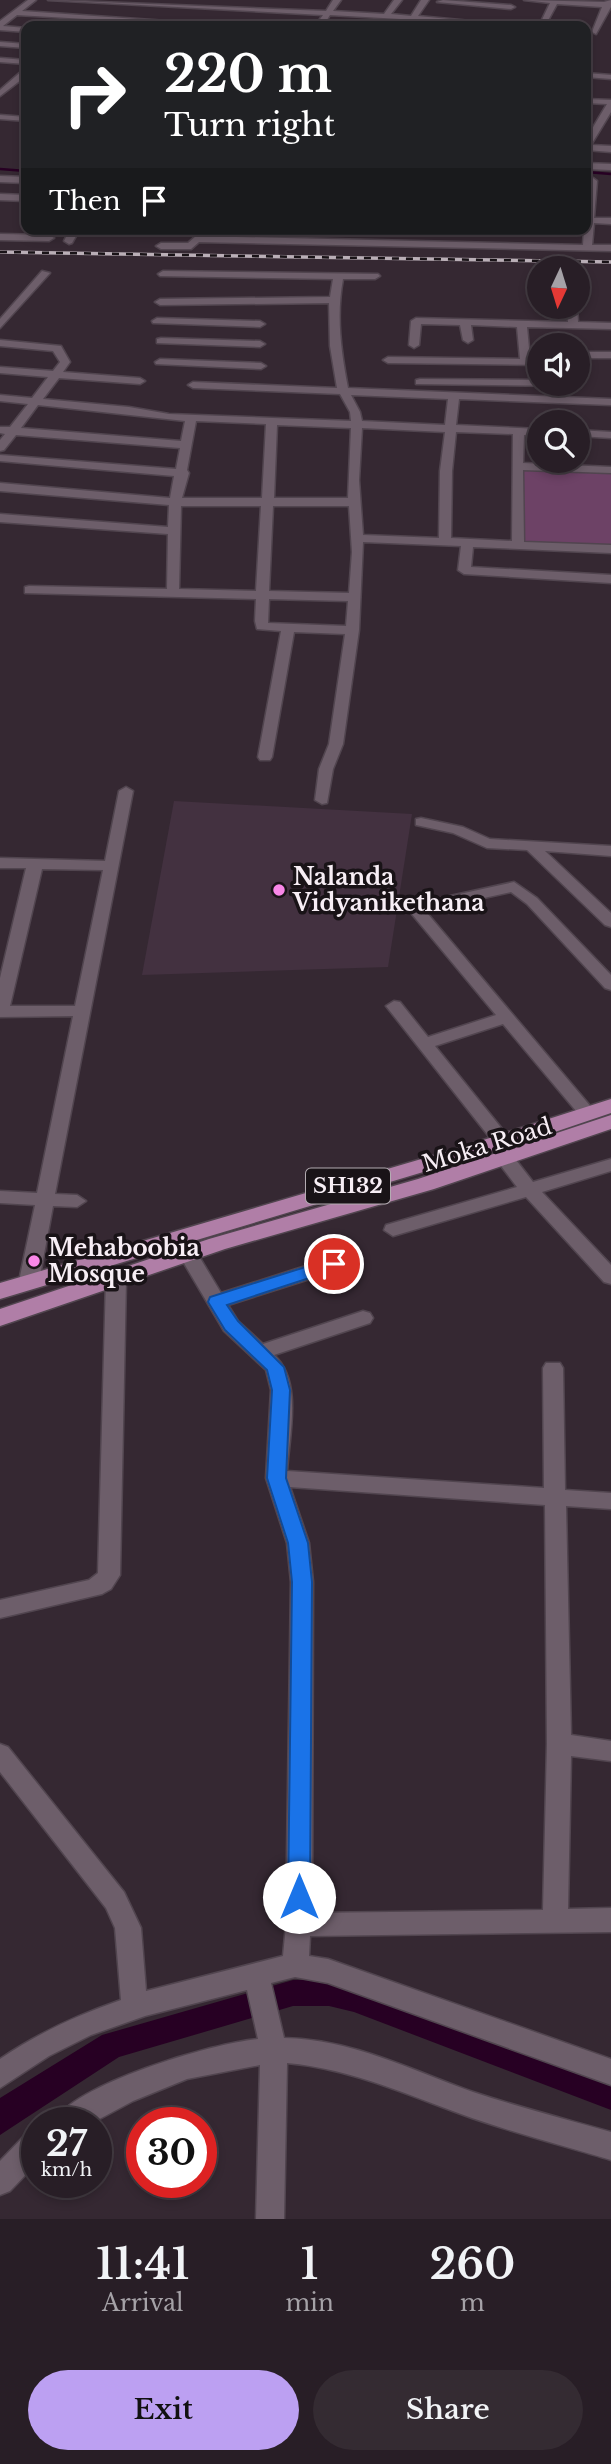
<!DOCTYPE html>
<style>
body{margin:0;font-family:"Libre Baskerville",serif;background:#342b32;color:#f1f3f6;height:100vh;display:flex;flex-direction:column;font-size:26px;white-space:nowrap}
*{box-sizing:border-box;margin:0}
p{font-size:23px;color:#a5a2a7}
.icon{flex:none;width:38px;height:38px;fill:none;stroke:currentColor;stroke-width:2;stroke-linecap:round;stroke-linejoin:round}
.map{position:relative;height:2219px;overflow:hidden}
.sheet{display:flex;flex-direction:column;background:#281e26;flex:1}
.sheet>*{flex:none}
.banner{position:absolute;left:21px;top:21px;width:570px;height:214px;border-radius:14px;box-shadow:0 4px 10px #0003,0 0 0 2px #443c43;background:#202124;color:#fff;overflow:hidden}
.needle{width:46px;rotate:184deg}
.tools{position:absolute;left:527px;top:256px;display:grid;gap:14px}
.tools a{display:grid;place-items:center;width:63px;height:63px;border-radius:50%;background:#281e26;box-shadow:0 4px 10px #0003,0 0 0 2px #443c43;font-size:35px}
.speed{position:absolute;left:21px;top:2107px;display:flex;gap:14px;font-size:35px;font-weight:700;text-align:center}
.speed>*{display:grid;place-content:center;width:91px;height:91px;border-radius:50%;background:#281e26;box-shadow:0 4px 10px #0003,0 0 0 2px #443c43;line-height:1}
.speed small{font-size:18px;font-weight:400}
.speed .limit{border:10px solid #d22;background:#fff;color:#111}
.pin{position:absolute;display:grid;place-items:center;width:60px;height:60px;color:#fff;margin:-30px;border:4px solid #fff;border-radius:50%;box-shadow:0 2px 7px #0007}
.me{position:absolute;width:77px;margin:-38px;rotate:0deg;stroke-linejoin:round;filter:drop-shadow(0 0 5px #0008)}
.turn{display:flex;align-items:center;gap:24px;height:147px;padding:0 28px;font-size:32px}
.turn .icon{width:91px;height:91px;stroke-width:2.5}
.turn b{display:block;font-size:49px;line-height:60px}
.then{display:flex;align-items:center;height:66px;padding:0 28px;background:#0003;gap:14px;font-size:26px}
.eta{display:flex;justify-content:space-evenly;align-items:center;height:119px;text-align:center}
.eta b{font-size:42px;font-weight:600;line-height:49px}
.primary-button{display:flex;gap:14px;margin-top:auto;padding:14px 28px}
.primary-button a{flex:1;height:80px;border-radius:42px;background:#bca0f2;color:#111;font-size:28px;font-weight:600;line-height:80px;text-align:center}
.primary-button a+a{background:#342b32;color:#f1f3f6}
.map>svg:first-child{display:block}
.built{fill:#433140}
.green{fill:#6d4266}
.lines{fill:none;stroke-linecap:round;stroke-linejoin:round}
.stream{stroke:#270023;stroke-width:2.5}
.canal{fill:#270023;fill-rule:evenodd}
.minor-casing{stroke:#51454f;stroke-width:3}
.major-casing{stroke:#51454f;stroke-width:3}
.minor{fill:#6d5e6a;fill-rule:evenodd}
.major{fill:#b07ea7;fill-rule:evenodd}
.rail-casing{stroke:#baafb7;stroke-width:3.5}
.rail{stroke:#191317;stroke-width:2.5;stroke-dasharray:7;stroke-linecap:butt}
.route{fill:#1a73e8;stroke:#114b97;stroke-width:2}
.poi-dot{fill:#f987e8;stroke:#191317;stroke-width:2.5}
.labels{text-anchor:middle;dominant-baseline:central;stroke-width:7;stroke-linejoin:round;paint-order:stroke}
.shield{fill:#191317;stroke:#b4acb2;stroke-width:2}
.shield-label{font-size:21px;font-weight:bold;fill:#f7eef5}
.poi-label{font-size:23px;font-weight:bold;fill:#f7eef5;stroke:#191317;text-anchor:start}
.street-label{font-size:23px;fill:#f7eef5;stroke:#191317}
</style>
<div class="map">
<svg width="611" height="2219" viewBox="0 0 611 2219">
<rect width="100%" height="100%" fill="#352832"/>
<!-- built -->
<polygon class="built" points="174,801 412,814 388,967 142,975"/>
<!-- green -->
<polygon class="green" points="521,469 611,474 611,546 518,541"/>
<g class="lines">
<!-- stream -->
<g class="stream">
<polyline points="0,169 26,171"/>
<polyline points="586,172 611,174"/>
</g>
<!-- canal -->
<polygon class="canal" points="293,1980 329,1980 354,1986 611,2082 611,2110 354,2012 329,2006 293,2006 119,2057 0,2135 0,2098 102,2035"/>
<defs>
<g id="minor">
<polygon points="28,0 36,0 22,11 210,24 206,26 17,15 3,26 26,28 26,32 0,30 0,21"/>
<polygon points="48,0 326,11 333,0 341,0 333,11 384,14 394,0 402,0 391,14 411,16 421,0 429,0 418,16 522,26 330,15 323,26 315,26 323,15"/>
<polygon points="443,0 511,5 515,7 511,9 437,2"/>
<polygon points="524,0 604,2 611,0 611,7 596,34 592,32 602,7 557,4 545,26 539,26 550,3"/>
<polygon points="0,42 26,44 26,48 0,46"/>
<polygon points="0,58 26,60 26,64 0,62"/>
<polygon points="23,70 26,70 26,76 0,96 0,90"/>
<polygon points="586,73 611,75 611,79 586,77"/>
<polygon points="586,99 611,100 611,112 591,145 611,146 611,152 586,150 586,139 607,104 586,103"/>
<polygon points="0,115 26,117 26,121 0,119"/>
<polygon points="586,163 611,164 611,170 586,169"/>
<polygon points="0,176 26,177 26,183 0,182"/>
<polygon points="593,178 597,181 594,218 611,218 611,224 594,223 592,245 611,245 611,251 199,242 191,249 161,249 156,246 161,243 188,243 196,236 583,245 584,229 586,229 589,181"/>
<polygon points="0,194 26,195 26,201 0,200"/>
<polygon points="70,229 80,229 72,243 69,244 64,241"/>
<polygon points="0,234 49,235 54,238 49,241 0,240"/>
<polygon points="42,271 50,273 0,328 0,319"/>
<path d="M163,271L378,274L380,276L375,279H343C336,316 341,351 348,388L611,399V405L459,399L456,425L539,429V435H524L523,463L611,467V473L523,470L524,542L611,545V553L473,547L471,567L611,575V583L464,574L458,570L461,546L363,542L359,630L343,744L333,769L327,803L322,804L315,800L319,769L329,744L345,634L294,632L272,757L270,760H260L258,757L281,631L257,629L255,621L256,599L25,593V587L29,586L167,589L168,534L0,522V514L168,527L169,505L0,491V483L170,498L174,476L0,461V455L176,469L180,448L16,435L4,450L0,451V440L5,434L0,433V427H10L28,404L0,401V395L32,398L48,377L0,373V367L53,371L60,362L53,351L0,346V340L61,346L70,362L63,372L140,378L145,381L140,384L59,378L43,399L129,407L169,414L351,421L350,412L340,394L193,388L188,385L193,382L337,388L330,346L329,303L160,305L155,302L160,299L330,297L333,279L160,276L158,274ZM351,395L448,399L445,425L362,421L360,412ZM38,405L185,421L181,441L21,428ZM196,421L266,424L262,498H182L189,473L187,470ZM277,425L351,428L348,498H274ZM362,428L445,432L440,471L439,538L363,535L359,480ZM456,432L513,434L512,541L451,538L452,471ZM181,506H261L256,591L179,589ZM273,506H349L352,552L349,593L269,591ZM269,599L348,601L346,626L268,623Z"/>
<polygon points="567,306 577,306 578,322 611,323 611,329 527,327 530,359 539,359 539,365 388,363 383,360 388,357 520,359 517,327 471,325 473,340 468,343 463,340 460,325 421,324 419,345 414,348 409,345 411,321 416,318 568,322"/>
<polygon points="157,318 260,321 265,324 260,327 153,323 152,321"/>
<polygon points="161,338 260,341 265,344 260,347 157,343 157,339"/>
<rect x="578" y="352" width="33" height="6"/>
<polygon points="160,359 261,363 266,366 261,369 156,364 155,362"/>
<polygon points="420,379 539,380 539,383 568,383 563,386 416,384 416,380"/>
<polygon points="578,430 611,432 611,438 578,436"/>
<path d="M126,787L133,791L55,1194L77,1195L86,1201L77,1207L53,1206L39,1281L36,1286H22L19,1281L35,1205L0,1203V1191L37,1193L73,1016L0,1017V978L26,868H0V858L105,861L119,791ZM42,869L103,870L75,1006H10Z"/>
<polygon points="421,818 463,827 490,839 611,846 611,856 545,851 611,913 611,927 605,925 527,850 487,848 453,833 416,825 416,819"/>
<polygon points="514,882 537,898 611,975 611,990 605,988 527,904 511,892 434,909 427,913 597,1114 594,1118 582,1118 503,1024 435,1046 520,1151 523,1155 516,1160 533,1182 611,1159 611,1171 542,1192 611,1265 611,1284 604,1282 526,1197 393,1236 384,1230 386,1225 517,1187 495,1158 502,1153 386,1006 394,1001 400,1002 428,1037 496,1015 411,913 416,905 423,902"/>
<path d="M187,1246L194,1248L221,1293L334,1257L341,1259L343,1264L341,1269L228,1305L238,1321L263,1344L363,1311L370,1313L373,1318L370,1323L274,1355C303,1381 289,1436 287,1471L544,1488L543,1368L546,1363H560L563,1368L565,1490L611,1493V1509L566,1506L571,1735L611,1741V1761L571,1756L568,1909L611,1908V1932L310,1936L309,1956L328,1959L611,2059V2085L328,1983L295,1977L271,1983L284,2038C351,2039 411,2070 473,2092C518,2107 565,2119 611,2132V2160C565,2146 518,2134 472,2118C410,2096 353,2069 287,2063L284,2219H256L260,2065L187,2079L133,2101L92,2123H54C69,2085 217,2042 258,2039L247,1990L145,2016L91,2035L49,2056L0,2088V2059C38,2033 78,2015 121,2000L115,1928L106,1908L0,1772V1744L8,1747L124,1892L141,1928L146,1991L283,1956L286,1925L291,1582L287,1543L266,1478L271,1390L266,1370L224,1331L178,1253L180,1248ZM290,1487L545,1505L547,1744L543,1910L312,1913L313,1582L309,1543Z"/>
<polygon points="116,1272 123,1274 126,1279 120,1575 111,1589 102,1594 0,1618 0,1600 89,1580 98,1573 106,1279 109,1274"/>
<polygon points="37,2130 37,2163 10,2191 0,2195 0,2161 27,2133"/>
</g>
<g id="major">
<polygon points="611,1099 611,1113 543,1136 0,1299 0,1283 452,1150"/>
<polygon points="611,1115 611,1129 434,1189 225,1249 0,1326 0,1309 209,1239 418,1179"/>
</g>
</defs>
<!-- minor casing -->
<use href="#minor" class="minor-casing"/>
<!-- major casing -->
<use href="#major" class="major-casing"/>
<!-- minor -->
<use href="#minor" class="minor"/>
<!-- major -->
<use href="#major" class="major"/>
<defs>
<polyline id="rail" points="0,252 611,262"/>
</defs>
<!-- rail casing -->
<use href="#rail" class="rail-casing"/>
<!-- rail -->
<use href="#rail" class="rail"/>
</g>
<!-- route -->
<polygon class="route" points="334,1258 342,1264 340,1268 227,1305 238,1321 284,1367 290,1390 286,1478 308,1543 312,1582 310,1897 307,1904 299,1908 291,1904 288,1897 292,1582 288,1543 267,1478 272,1390 267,1370 225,1330 208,1302 210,1297"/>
<!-- markers -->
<g class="poi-dot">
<circle cx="279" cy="890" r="7"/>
<circle cx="34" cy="1261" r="7"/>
</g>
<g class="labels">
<!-- shield labels -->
<rect class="shield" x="306" y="1168.5" width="84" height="35" rx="5"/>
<g class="shield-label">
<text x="348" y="1186">SH132</text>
</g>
<!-- poi labels -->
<g class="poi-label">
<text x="293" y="877">Nalanda<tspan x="293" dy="26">Vidyanikethana</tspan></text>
<text x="48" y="1248">Mehaboobia<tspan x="48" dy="26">Mosque</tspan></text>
</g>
<!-- street labels -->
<g class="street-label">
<text transform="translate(487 1145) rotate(-17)">Moka Road</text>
</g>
</g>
</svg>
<div class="tools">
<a><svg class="needle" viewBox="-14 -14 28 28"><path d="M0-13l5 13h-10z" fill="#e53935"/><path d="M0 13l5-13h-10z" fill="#a5a2a7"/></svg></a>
<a><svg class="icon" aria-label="sound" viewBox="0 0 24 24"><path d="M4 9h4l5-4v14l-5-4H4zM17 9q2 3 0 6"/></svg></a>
<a><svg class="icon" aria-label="search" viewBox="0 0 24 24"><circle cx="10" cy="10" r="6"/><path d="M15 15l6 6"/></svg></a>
</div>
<div class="speed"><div>27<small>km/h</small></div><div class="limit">30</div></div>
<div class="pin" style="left:334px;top:1264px;background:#d93025"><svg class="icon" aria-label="arrive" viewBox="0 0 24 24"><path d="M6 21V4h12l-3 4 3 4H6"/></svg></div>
<svg class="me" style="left:299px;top:1897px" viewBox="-20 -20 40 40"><circle r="19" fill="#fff"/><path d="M0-13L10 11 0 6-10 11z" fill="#1a73e8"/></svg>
<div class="banner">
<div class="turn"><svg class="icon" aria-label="right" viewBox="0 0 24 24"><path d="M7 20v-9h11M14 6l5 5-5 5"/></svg><div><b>220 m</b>Turn right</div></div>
<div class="then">Then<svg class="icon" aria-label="arrive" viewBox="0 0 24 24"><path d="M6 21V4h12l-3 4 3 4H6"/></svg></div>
</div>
</div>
<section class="sheet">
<div class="eta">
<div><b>11:41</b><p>Arrival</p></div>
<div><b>1</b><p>min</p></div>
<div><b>260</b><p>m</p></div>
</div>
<div class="primary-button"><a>Exit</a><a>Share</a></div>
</section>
